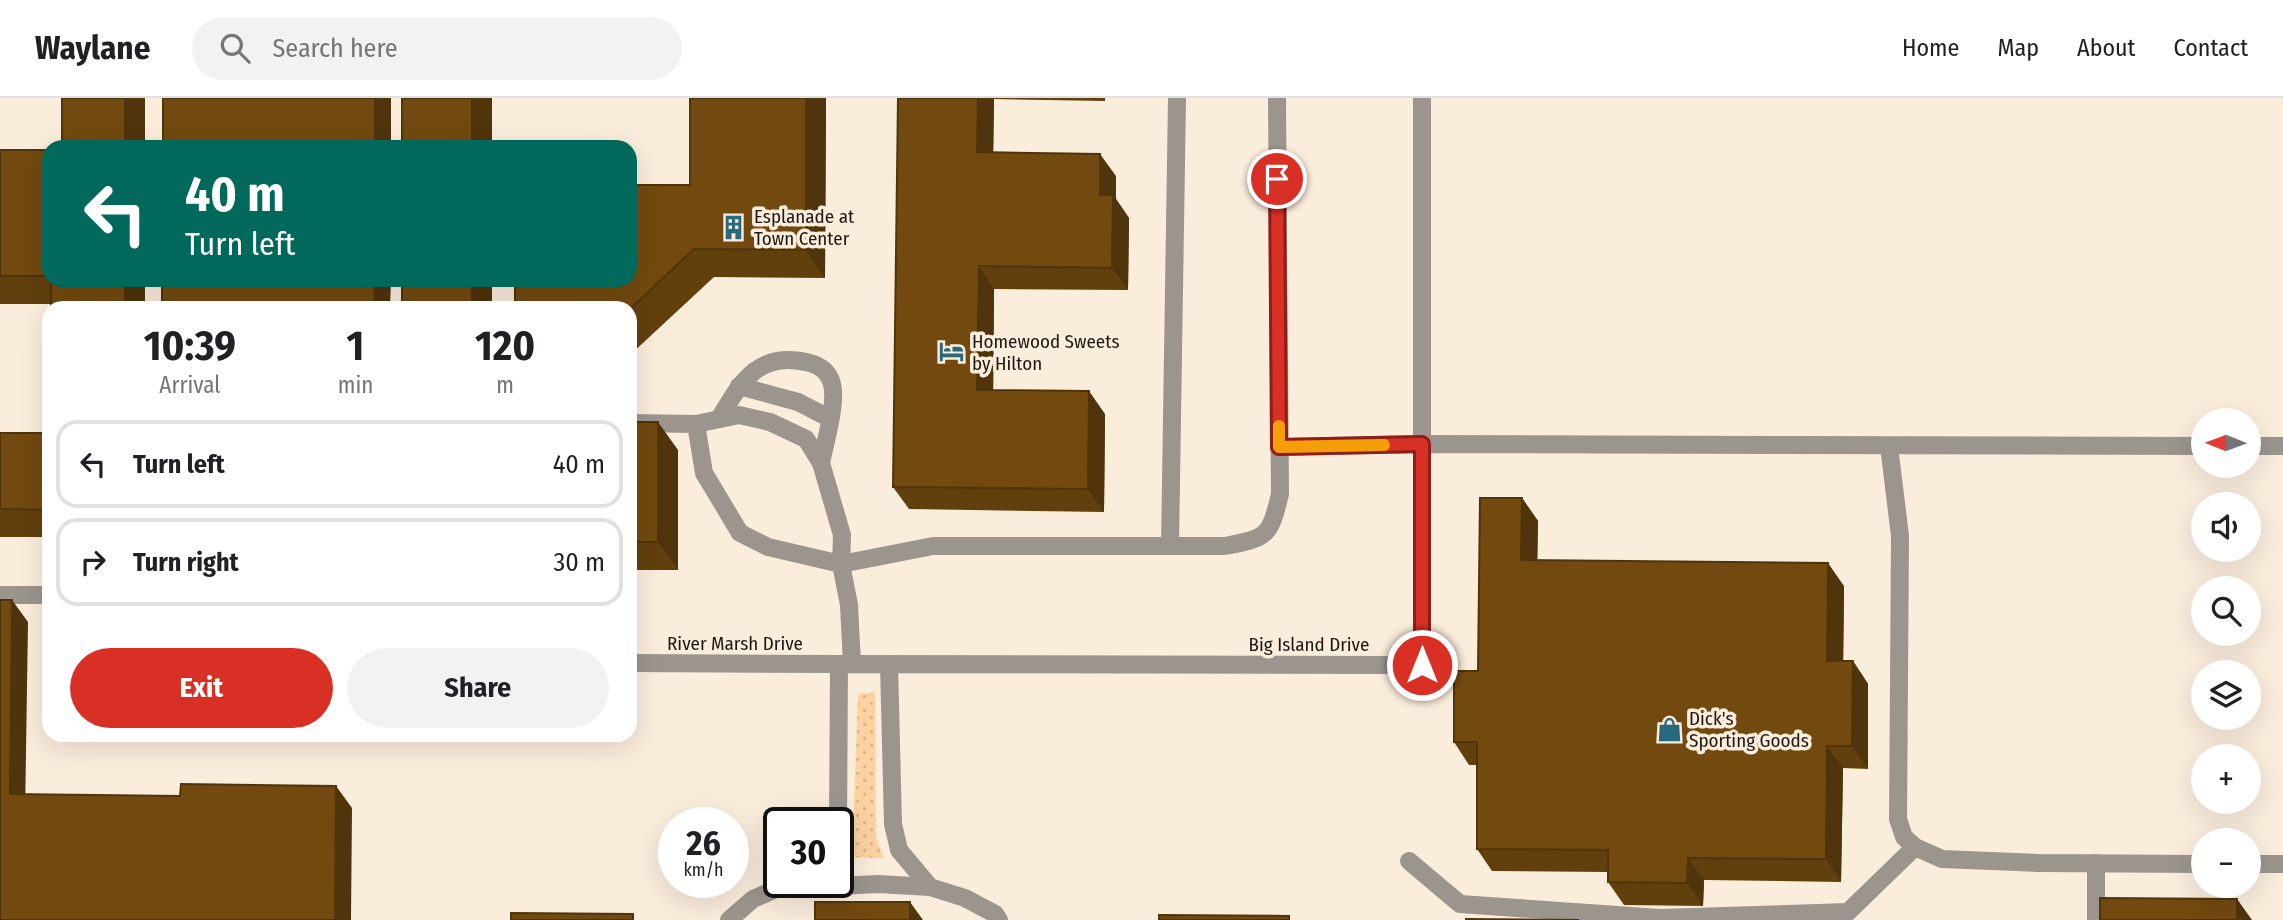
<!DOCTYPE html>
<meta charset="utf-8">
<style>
body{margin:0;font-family:"Fira Sans Condensed",sans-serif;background:#f2f2f2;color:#202124;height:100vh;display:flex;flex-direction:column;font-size:26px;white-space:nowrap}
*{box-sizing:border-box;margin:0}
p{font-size:23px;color:#757577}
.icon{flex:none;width:38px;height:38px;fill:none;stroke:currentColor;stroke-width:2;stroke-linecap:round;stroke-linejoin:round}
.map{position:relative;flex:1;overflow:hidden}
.drawer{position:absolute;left:42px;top:203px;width:595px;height:441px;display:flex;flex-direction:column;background:#fff;border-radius:21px;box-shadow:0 7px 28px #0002}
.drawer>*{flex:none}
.hud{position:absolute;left:42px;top:42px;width:595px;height:147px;border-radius:21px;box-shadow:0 7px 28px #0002;background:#00695c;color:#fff;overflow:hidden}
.needle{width:46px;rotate:271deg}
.controls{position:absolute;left:2191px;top:310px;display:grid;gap:14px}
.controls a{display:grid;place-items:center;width:70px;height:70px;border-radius:50%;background:#fff;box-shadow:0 7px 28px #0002;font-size:35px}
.speed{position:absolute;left:658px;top:709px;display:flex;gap:14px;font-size:35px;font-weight:700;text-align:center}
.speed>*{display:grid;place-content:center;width:91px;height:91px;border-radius:50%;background:#fff;box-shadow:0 7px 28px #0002;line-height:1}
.speed small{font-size:18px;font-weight:400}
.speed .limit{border:4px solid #111;border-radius:10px;background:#fff;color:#111}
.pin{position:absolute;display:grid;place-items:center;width:60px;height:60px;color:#fff;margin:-30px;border:4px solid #fff;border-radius:50%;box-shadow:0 2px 7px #0007}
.me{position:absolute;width:77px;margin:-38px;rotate:0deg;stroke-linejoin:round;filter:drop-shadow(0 0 5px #0008)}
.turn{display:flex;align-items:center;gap:24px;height:147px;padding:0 28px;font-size:32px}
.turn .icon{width:91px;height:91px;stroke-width:2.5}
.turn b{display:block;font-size:49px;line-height:60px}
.eta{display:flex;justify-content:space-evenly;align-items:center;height:119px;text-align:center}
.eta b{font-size:42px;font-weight:700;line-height:49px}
.primary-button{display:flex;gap:14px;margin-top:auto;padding:14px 28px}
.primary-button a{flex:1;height:80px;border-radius:42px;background:#d93025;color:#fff;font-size:28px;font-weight:700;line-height:80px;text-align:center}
.primary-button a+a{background:#f2f2f2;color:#202124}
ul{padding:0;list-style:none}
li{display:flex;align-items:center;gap:21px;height:88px;margin:0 14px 10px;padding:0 14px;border:4px solid #e0e0e0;border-radius:21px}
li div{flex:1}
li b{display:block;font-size:26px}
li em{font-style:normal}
header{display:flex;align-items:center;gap:42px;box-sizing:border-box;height:98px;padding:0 35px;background:#fff;border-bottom:2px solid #e0e0e0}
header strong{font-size:33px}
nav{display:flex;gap:38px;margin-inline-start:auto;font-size:24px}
.search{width:490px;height:63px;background:#f2f2f2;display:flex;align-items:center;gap:18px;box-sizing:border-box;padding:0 24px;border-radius:38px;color:#757577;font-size:26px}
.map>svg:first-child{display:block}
.grass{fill:url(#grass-dots)}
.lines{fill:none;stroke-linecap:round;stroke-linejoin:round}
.lane{stroke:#9b958e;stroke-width:18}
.street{stroke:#9b958e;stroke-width:18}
.wall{fill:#62400e}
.shaded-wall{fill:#50340b}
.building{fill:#724a10;stroke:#50340b;stroke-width:2}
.route-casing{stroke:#8d1f18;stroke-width:18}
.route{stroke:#d93025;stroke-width:12}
.slow{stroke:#f59e0b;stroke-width:12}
.labels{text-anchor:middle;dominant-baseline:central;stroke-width:7;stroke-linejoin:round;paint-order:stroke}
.poi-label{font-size:19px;fill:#1e1913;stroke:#fbeddc;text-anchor:start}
.street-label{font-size:19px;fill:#1e1913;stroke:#fbeddc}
</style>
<header>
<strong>Waylane</strong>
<div class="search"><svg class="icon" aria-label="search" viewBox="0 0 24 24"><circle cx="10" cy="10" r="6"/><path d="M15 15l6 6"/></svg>Search here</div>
<nav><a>Home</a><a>Map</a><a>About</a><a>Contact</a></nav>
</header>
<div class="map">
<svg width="2283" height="822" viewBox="0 0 2283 822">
<defs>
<pattern id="grass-dots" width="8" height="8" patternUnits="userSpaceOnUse" patternTransform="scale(1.75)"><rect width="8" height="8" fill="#fdd2a1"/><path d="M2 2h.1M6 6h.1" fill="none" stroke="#d8b48a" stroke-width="1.8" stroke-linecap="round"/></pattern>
</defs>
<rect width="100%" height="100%" fill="#fbeddc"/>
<!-- grass -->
<polygon class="grass" points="875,594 876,739 884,760 844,759 853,733 858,596"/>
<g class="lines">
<!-- lane -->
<g class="lane">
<polyline points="739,288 798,304 829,320"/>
<path d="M719,321C742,282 759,252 810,265C821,268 829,274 832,286C837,306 825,344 821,365"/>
<polyline points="630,325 696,326"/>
<polyline points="1889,348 1900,438 1898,721 1904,739 1915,749 1942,761 2038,765 2203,766"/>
<polyline points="2249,348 2283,348"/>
<polyline points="1279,349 1422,346 2203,348"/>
<polyline points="1170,448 1177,0"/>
<path d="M841,466L933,448H1225C1268,440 1270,438 1280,396L1277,0"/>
<polyline points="0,497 49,497"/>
<polyline points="630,565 839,566"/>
<polyline points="2249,766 2283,766"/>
</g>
<!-- street -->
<g class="street">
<polyline points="841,466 768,449 740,435 704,375 696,326 739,317 770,324 806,341 821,365 842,437 841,466 849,507 852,566"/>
<polyline points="889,566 893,726 899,752 930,789"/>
<polyline points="838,734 839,566 1422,567 1422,0"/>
<polyline points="1409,763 1460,806 1660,820 1848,814 1915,749"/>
<polyline points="729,822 753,801 776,791 878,786 930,789 965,800 995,816 999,822"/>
<polyline points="2096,822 2096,765"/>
</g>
</g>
<!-- wall -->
<g class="wall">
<polygon points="690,0 826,0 825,180 714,179 630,257 630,182 690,87"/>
<polygon points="898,0 1105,0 1105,3 994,1 993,54 1116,78 1116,101 1129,120 1128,192 994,191 993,292 1105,316 1104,414 909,411 893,389"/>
<polygon points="0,52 49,52 49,182 145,182 51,206 0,206"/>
<polygon points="630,324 678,352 678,472 630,472"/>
<rect x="0" y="335" width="49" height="104"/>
<polygon points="1522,400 1538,423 1537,462 1844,488 1843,563 1853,563 1868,586 1868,671 1843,670 1841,784 1704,782 1703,808 1624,807 1608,784 1608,774 1492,773 1477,751 1477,667 1469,667 1454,644 1478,573"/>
</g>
<!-- shaded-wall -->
<g class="shaded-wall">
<rect x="125" y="0" width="20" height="49"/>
<rect x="375" y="0" width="16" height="49"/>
<rect x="472" y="0" width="20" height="49"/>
<polygon points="806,0 826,0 825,180 806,152"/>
<polygon points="978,0 993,0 994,1 993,77 977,54"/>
<polygon points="1100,56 1116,78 1116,101 1129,120 1128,192 1112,170 1100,97"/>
<polygon points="979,168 994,191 993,315 977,292"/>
<rect x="125" y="182" width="20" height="28"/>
<polygon points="375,182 391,182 390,210 374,210"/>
<rect x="472" y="182" width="20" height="28"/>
<polygon points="1089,293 1105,316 1104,414 1088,391"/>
<polygon points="658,324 678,352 678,472 658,444"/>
<polygon points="1522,400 1538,423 1537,485 1521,462"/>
<polygon points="1828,465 1844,488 1843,585 1827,563"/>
<polygon points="12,502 28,524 25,719 10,696"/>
<polygon points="1853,563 1868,586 1868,671 1852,648"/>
<polygon points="1827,648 1843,670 1841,784 1826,761"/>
<polygon points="336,688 352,710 351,822 335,822"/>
<polygon points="1688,760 1704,782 1703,808 1687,785"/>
<polygon points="2237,801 2252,822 2237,822"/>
<polygon points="910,804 923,822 910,822"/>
</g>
<!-- building -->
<g class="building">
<rect x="62" y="0" width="63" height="49"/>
<rect x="163" y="0" width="212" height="49"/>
<rect x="402" y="0" width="70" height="49"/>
<polygon points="690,0 806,0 806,152 694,151 630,211 630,210 515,210 515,182 630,182 630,94 636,87 690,87"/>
<polygon points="898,0 978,0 977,54 1100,56 1100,97 1113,97 1112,170 979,168 977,292 1089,293 1088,391 893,389"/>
<rect x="0" y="52" width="49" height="126"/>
<rect x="51" y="182" width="74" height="28"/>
<polygon points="162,182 375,182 374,210 162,210"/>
<rect x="402" y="182" width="70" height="28"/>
<rect x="630" y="324" width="28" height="120"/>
<polygon points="0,335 49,335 49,412 0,411"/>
<polygon points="1480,400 1522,400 1521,462 1828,465 1827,563 1853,563 1852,648 1827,648 1826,761 1688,760 1687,785 1608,784 1608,752 1477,751 1477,644 1454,644 1454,573 1478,573"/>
<polygon points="0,502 12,502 10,696 180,698 181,686 336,688 335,822 0,822"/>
<polygon points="2100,800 2237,801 2237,822 2100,822"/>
<rect x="815" y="804" width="95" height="18"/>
<polygon points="511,815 633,816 633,822 511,822"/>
<polygon points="1159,817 1289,818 1289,822 1159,822"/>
<polygon points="1466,821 1579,822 1466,822"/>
</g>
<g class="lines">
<defs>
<polyline id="route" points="1277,81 1279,349 1422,346 1422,567"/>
</defs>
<!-- route casing -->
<use href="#route" class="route-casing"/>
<!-- route -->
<use href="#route" class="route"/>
<!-- slow -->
<polyline class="slow" points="1279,328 1279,349 1384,347"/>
</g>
<!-- icons -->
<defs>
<symbol id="building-bare" viewBox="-9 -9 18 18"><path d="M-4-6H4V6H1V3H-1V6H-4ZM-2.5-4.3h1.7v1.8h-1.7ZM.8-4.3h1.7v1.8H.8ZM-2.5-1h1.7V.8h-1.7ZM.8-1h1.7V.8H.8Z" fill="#28697d" stroke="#fbeddc" stroke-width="2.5" paint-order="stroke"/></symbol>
<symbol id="hotel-bare" viewBox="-9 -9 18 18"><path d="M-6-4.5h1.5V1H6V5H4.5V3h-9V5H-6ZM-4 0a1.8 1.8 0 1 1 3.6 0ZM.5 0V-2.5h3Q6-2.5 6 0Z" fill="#28697d" stroke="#fbeddc" stroke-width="2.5" paint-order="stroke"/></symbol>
<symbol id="shop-bare" viewBox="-9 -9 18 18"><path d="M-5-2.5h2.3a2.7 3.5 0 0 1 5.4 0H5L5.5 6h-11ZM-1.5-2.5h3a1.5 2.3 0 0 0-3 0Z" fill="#28697d" stroke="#fbeddc" stroke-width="2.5" paint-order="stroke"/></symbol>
</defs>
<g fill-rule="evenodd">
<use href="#building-bare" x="716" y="112" width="35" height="35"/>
<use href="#hotel-bare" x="934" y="236" width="35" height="35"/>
<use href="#shop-bare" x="1652" y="614" width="35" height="35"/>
</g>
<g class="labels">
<!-- poi labels -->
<g class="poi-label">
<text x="754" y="118">Esplanade at<tspan x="754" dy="22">Town Center</tspan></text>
<text x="972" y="243">Homewood Sweets<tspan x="972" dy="22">by Hilton</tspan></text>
<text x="1689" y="620">Dick's<tspan x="1689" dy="22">Sporting Goods</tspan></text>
</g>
<!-- street labels -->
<g class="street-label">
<text x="735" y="545">River Marsh Drive</text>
<text x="1309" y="546">Big Island Drive</text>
</g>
</g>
</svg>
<div class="controls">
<a><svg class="needle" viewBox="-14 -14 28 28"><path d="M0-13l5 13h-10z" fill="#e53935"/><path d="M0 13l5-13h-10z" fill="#757577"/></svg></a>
<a><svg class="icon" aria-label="sound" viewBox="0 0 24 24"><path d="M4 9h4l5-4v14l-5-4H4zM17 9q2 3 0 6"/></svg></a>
<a><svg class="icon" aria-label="search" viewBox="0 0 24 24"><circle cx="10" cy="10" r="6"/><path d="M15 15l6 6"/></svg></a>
<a><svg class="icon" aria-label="layers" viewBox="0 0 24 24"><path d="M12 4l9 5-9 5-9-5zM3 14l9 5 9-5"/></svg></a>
<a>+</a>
<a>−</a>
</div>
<div class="speed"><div>26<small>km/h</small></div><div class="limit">30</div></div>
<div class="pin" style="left:1277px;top:81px;background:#d93025"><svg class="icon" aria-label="arrive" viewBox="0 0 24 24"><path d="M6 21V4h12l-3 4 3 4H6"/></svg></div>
<svg class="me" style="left:1422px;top:567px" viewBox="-20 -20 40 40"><circle r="17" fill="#d93025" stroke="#fff" stroke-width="3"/><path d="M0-11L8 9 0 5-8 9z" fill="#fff"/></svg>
<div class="hud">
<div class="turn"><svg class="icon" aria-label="left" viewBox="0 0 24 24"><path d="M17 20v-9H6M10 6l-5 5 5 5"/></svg><div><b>40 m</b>Turn left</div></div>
</div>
<section class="drawer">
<div class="eta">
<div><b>10:39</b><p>Arrival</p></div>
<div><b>1</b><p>min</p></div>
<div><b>120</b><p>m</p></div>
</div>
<ul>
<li><svg class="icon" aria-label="left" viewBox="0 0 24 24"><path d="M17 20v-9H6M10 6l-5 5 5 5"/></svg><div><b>Turn left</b></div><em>40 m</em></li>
<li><svg class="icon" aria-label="right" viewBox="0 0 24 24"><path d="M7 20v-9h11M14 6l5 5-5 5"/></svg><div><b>Turn right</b></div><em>30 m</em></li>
</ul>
<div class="primary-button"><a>Exit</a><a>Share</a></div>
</section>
</div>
